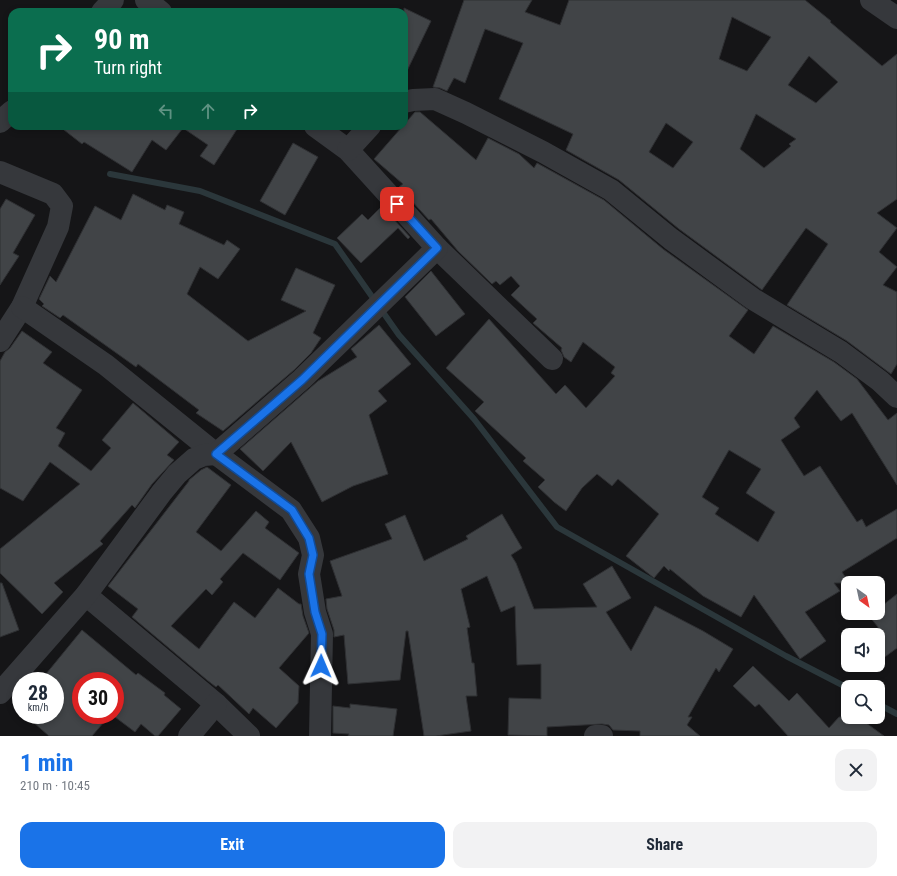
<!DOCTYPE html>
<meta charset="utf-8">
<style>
body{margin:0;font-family:"Roboto Condensed",sans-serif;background:#f2f2f3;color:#1f2937;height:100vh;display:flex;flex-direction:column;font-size:15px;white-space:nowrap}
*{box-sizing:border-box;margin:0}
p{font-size:13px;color:#747a83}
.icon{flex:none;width:22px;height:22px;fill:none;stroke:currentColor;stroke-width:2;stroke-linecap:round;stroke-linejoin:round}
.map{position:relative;height:736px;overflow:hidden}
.panel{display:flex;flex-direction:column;background:#fff;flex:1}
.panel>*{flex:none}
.banner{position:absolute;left:8px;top:8px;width:400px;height:122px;border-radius:12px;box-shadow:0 2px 6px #0003;background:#0b6e4f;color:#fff;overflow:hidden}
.needle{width:26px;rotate:147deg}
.controls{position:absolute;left:841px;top:576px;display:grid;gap:8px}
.controls a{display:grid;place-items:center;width:44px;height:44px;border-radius:8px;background:#fff;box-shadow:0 2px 6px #0003;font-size:20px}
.speed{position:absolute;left:12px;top:672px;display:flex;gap:8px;font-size:20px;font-weight:700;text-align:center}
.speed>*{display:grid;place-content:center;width:52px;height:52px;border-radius:50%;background:#fff;box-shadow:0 2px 6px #0003;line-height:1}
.speed small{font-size:10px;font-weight:400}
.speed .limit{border:6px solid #d22;background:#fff;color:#111}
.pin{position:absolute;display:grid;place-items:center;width:34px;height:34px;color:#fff;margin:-17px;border-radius:8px;box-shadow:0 2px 6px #0006}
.me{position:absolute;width:44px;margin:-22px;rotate:1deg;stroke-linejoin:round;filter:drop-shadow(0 0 3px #0008)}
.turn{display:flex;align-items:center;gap:14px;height:84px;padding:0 20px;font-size:18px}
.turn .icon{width:52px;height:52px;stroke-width:2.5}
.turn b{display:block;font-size:28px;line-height:34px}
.lanes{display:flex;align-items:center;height:38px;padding:0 20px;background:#0003;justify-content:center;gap:20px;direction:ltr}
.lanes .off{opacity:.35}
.round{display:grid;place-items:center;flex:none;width:42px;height:42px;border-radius:12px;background:#f2f2f3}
.summary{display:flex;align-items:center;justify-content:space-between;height:68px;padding:0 20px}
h1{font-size:24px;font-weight:700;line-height:30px;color:#1a73e8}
.button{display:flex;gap:8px;margin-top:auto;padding:8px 20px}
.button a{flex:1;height:46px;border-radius:12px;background:#1a73e8;color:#fff;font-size:16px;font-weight:700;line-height:46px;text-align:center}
.button a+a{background:#f2f2f3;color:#1f2937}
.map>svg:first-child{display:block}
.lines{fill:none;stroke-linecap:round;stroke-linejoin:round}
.stream{stroke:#2b373b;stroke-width:6}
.building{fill:#414447;stroke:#2f3033;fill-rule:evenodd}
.minor{stroke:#36383c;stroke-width:22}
.route-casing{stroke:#114b97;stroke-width:10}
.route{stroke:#1a73e8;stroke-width:7}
</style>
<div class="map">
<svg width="897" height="736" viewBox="0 0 897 736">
<rect width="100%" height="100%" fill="#151517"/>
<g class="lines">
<!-- stream -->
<g class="stream">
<polyline points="110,174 200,191 335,244 399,335 474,419 557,527 786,656 848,688"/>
<polyline points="878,704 897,714"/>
</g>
</g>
<!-- building -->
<g class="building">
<path d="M464,0H532L525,12L560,25L569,0H805L831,21L830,22L882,66L897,54V199L877,213L897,228L879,252L897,267L883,285L897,292V364L891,374L847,341L787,305L828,244L806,228L762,290L679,229L619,180L566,150L573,134L499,99L523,43L485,29L465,83L454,78L447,91L440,88L433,87ZM732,17L771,37L747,71L719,59ZM809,56L838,82L816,103L788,85ZM756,114L796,139L789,144L791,146L764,168L740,149ZM666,123L693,142L673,168L649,152Z"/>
<polygon points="404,8 431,21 404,77"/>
<path d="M415,112H420L476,160L488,138L519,154L534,168L537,163L604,200L663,249L748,310L729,336L754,354L773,326L834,362L857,379L888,420L897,413V485L852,413L841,421L817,390L794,418L800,427L781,440L804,476L820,466L857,522L862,519L866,527L897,509V538L842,572L849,583H834L840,591L805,612L826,641L800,659L754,595L741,617L703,596L670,569L669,571L664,566L654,578L626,556L659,514L618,479L612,486L597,474L582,488L566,511L554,502L538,487L545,480L523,461L526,458L475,411L484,402L446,368L489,319L556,394L565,385L586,408L615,376L611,373L615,367L583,342L571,362L564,357L561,350L562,348L533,323L537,319L511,295L520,286L511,276L500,285L496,281L492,284L458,251L431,219L429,220L399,187L403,184L374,159ZM729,450L761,469L746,493L775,512L758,542L715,514L719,508L702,497Z"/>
<polygon points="59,126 239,126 214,165 200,156 208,145 183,128 166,150 152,140 132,172 84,142 82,144"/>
<polygon points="293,143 318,157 285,215 260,201"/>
<polygon points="133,194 165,210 167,205 184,212 179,224 224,245 227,240 240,249 218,279 200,267 187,294 248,341 306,311 281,300 296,268 335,285 313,333 321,338 311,353 294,370 223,431 196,413 199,410 138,364 136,367 63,315 60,318 42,306 44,304 39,299 50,276 56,282 95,206 121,220"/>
<polygon points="6,199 35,215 13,253 19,256 0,285 0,209"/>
<polygon points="382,206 410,237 408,239 398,228 361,263 337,238 362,214 368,220"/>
<polygon points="431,271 465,314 436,336 405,297"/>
<polygon points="379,325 411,364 378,391 387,401 369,415 388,474 353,486 322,502 291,442 263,471 240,449 318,381 357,357 351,349"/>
<polygon points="22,331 52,352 43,363 82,390 56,428 65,433 58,446 91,471 111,448 102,440 133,403 179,442 167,455 174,460 152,484 135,508 132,505 100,541 103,544 54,583 63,592 42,614 0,573 0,549 80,484 50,462 23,501 0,488 0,361 5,352 10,348"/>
<polygon points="207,467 231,485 196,532 221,551 256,511 269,522 265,528 299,553 280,580 243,553 220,579 223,582 212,595 206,589 171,626 199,649 234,602 255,618 278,588 299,604 301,604 303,616 309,633 279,668 299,686 298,703 276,728 253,708 249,714 218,685 216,687 207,680 132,617 138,609 108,586 189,481 189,480 201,470"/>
<polygon points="502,514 522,548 511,555 516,563 534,609 597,607 583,584 612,566 631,598 606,612 631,651 655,606 703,631 733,649 719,672 716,668 688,717 692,717 687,725 700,736 640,736 640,731 613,730 609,725 602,724 547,727 547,736 508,735 509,698 541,699 541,664 517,665 515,606 501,612 487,576 461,589 470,627 467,628 472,663 474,663 477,696 466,696 471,731 436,736 424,736 408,631 406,631 400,680 348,684 344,635 334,637 334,630 327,609 326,599 342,596 330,561 392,539 385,524 405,515 424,561 468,539 466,536"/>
<polygon points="0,583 2,583 19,630 0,637"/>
<polygon points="897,594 897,648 878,662 878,627 869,616 872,613 878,613 878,609"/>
<polygon points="82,630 136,675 138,673 165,693 164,695 181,709 158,736 155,736 141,724 135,732 115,717 115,681 81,681 81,715 110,715 92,736 49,736 25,715 55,715 55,681 46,674"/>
<polygon points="753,666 789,701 797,693 829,728 839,717 858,717 884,736 788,736 759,704 755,707 733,686"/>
<polygon points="350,704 397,709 393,736 348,736 349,734 333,733 333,706 350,708"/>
</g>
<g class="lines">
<!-- minor -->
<g class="minor">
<polyline points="146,0 161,12"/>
<polyline points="871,0 897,18"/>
<polyline points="102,12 113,0"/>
<polyline points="404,102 413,100 435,99 466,113 543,152 611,190 671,239 753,299 841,352 880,381 897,397"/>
<polyline points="0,122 12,111"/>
<polyline points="315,126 348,150 437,248 552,359"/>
<polyline points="348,150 370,126"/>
<polyline points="0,172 53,194 62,206 58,227 22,307 0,341"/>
<polyline points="22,307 106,365 216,454 291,510 309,538 313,555 309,574 315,612 322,634 320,736"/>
<polyline points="86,595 216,704 249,736"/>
<polyline points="0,693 86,595 162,492 177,474 194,459 204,455 216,454 302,379 437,248"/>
<polyline points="189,736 216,704"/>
<polyline points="595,736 602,736"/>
</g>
</g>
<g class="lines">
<defs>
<polyline id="route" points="321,666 322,634 315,612 309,574 313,555 309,538 292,510 216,454 302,380 437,248 397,204"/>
</defs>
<!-- route casing -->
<use href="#route" class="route-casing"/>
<!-- route -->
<use href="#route" class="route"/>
</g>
</svg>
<div class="controls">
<a><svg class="needle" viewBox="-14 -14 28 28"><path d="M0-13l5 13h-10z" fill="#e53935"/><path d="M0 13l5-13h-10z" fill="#747a83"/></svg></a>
<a><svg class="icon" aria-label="sound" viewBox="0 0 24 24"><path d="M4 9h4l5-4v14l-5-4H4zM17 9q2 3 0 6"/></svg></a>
<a><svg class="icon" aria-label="search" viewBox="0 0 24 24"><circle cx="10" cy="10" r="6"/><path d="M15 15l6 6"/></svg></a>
</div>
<div class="speed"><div>28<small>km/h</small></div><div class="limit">30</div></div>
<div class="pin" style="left:397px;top:204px;background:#d93025"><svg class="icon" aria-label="arrive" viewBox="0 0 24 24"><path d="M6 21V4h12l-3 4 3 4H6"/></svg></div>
<svg class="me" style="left:321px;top:666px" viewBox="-20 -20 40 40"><path d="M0-17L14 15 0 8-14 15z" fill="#1a73e8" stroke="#fff" stroke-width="4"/></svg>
<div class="banner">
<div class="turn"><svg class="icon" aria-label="right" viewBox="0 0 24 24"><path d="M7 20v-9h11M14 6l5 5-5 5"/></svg><div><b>90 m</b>Turn right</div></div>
<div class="lanes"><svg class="icon off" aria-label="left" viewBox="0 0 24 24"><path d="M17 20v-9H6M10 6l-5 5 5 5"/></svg><svg class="icon off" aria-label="ahead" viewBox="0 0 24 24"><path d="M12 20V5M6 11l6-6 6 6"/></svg><svg class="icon" aria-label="right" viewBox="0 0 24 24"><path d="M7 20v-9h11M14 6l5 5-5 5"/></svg></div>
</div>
</div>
<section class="panel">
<div class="summary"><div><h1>1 min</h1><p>210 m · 10:45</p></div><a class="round"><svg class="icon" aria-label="close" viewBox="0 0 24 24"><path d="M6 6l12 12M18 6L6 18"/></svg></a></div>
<div class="button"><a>Exit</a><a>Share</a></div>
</section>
